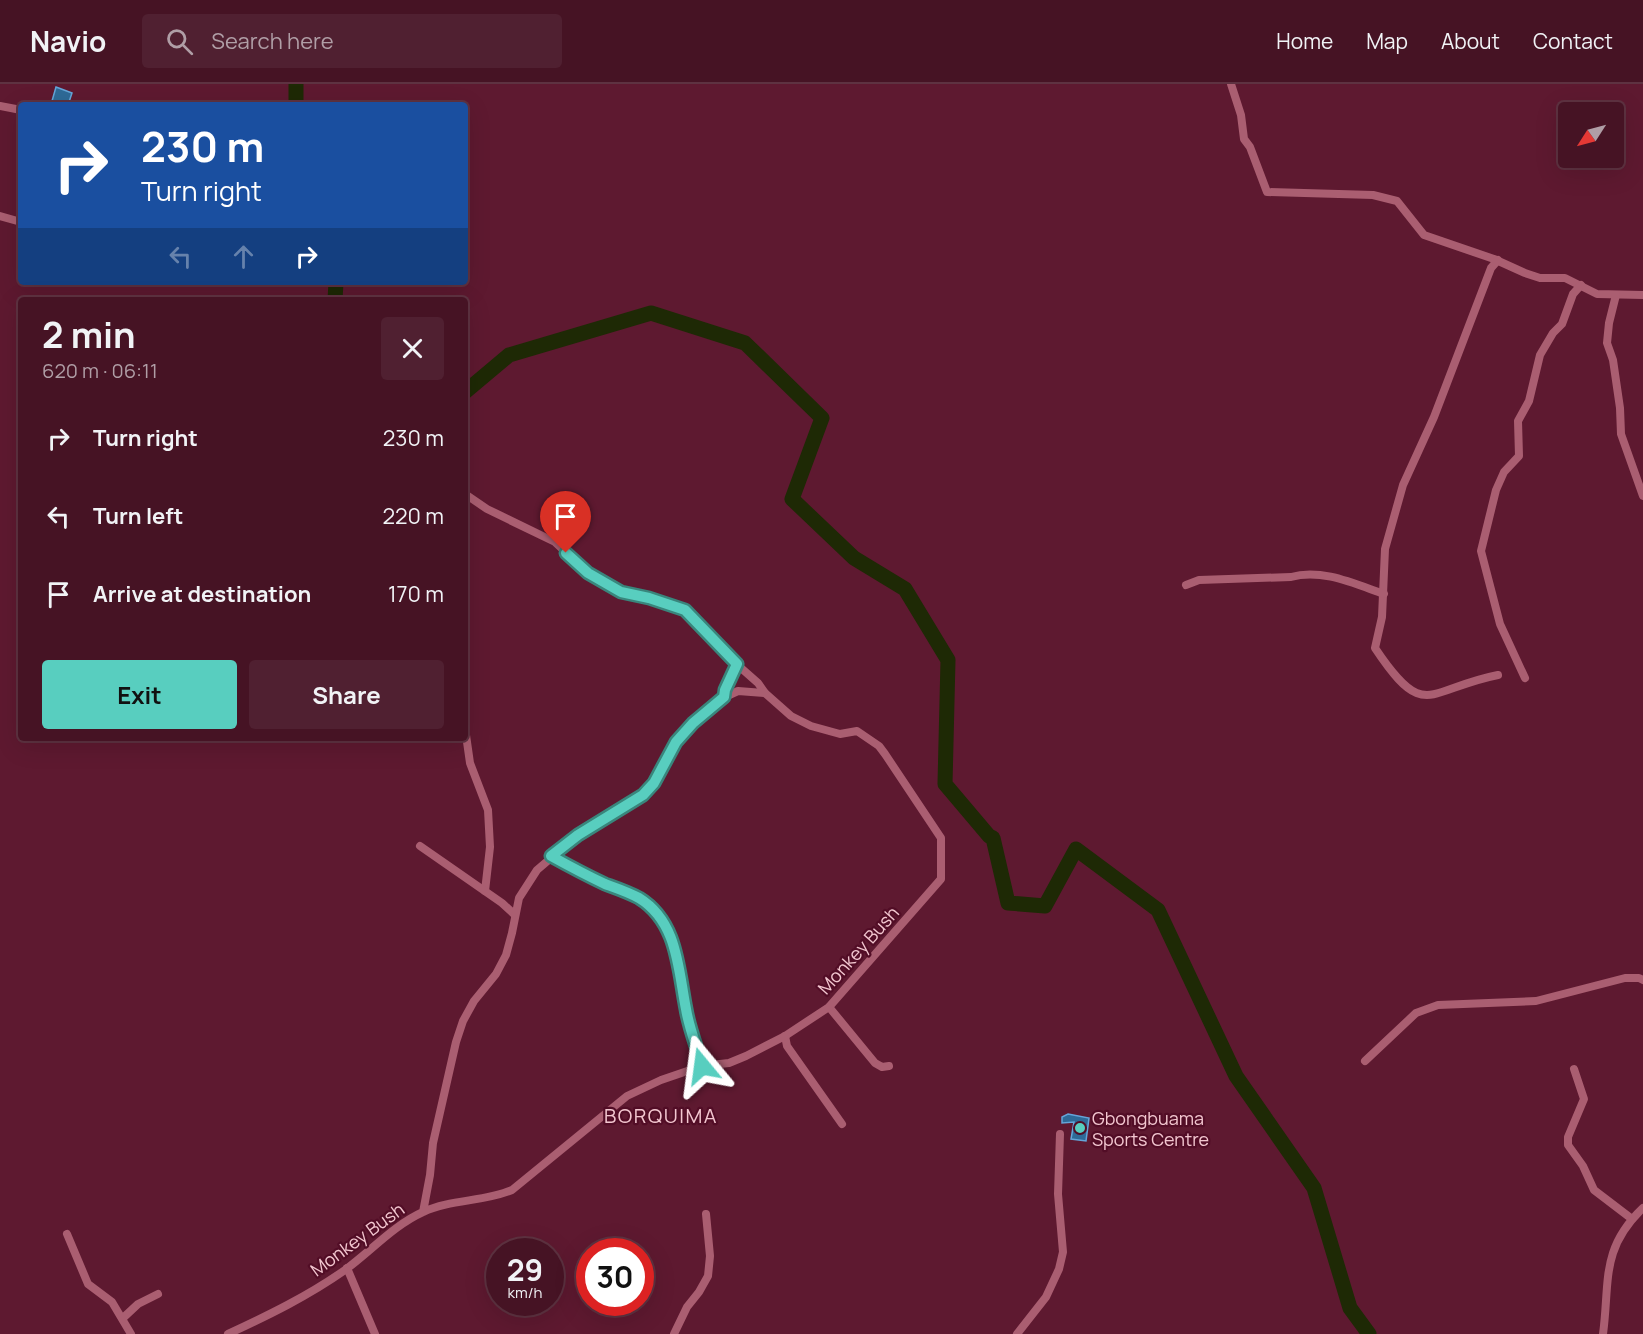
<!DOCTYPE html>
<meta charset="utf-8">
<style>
body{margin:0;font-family:Manrope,sans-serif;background:#502031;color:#f1f3f6;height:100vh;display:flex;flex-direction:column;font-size:22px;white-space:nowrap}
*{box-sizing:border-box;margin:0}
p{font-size:20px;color:#b09ea6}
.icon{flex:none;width:33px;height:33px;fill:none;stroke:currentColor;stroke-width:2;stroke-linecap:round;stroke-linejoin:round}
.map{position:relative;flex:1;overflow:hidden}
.sheet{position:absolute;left:18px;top:213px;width:450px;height:444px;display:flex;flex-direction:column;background:#461324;border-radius:6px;box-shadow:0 6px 24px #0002,0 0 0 2px #5e3241}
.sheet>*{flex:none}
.top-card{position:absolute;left:18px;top:18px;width:450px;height:183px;border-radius:6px;box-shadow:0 6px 24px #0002,0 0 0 2px #5e3241;background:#1a4fa0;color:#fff;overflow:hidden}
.needle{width:39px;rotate:234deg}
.controls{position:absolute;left:1558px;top:18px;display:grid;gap:12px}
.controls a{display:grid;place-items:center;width:66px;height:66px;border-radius:6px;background:#461324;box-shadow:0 6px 24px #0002,0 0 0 2px #5e3241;font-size:30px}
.speed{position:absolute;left:486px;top:1154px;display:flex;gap:12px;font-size:30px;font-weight:700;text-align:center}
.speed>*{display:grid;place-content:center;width:78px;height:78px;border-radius:50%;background:#461324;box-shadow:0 6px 24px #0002,0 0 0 2px #5e3241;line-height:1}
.speed small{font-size:15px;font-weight:400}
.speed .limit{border:9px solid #d22;background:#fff;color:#111}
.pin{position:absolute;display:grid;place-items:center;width:51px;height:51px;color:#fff;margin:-62px -26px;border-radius:50% 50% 50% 0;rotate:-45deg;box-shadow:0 0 6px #0007}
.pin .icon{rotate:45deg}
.me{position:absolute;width:66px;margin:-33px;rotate:344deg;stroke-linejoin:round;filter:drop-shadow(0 0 4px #0008)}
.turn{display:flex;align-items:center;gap:21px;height:126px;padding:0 24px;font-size:27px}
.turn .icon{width:78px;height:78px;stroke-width:2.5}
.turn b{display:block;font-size:42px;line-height:51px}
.lanes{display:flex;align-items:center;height:57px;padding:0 24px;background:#0003;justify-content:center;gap:30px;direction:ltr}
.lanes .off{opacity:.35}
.round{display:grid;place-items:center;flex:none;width:63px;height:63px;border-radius:6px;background:#502031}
.overview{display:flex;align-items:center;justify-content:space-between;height:102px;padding:0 24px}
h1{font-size:36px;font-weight:700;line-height:45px}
.primary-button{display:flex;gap:12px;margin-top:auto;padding:12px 24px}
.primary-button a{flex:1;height:69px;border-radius:6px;background:#58cebf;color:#111;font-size:24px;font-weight:700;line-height:69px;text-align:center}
.primary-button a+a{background:#502031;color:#f1f3f6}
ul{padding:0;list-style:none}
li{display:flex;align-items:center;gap:18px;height:78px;padding:0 24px}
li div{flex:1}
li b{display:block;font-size:22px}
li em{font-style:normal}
header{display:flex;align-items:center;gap:36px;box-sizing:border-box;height:84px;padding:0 30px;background:#461324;border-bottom:2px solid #5e3241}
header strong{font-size:28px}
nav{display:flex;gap:33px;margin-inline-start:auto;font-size:21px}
.search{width:420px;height:54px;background:#502031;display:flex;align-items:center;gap:15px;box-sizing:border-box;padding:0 21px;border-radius:6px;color:#b09ea6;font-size:22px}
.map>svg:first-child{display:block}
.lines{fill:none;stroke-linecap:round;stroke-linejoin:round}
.river{stroke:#1e2905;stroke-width:15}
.building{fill:#2e6a97;stroke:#64a5d8;stroke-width:1.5}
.street{stroke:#aa5e71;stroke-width:8}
.route-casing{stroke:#39867c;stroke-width:15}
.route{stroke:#58cebf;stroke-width:10}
.poi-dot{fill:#58cebf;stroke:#520d26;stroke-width:2}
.labels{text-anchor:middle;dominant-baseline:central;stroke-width:4.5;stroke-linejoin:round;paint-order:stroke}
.street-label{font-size:18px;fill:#f3c7d0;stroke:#520d26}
.poi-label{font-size:18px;fill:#f3c7d0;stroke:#520d26;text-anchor:start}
.neighbourhood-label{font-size:20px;letter-spacing:1.5px;fill:#f3c7d0;stroke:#520d26}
</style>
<header>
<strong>Navio</strong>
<div class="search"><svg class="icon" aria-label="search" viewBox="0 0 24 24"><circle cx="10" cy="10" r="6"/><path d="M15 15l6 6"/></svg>Search here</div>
<nav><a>Home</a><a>Map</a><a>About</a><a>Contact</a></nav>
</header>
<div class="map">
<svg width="1643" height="1250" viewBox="0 0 1643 1250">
<rect width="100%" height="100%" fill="#5e1930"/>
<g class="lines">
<!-- river -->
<g class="river">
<polyline points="296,0 296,21"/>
<polyline points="335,216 336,198"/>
<polyline points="465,308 509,271 651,229 745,259 822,334 792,415 854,474 905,505 948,576 945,700 989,752 993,754 1008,819 1045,822 1076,765 1158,826 1236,992 1314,1104 1350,1224 1369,1250"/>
</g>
</g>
<!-- building -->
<g class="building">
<polygon points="56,3 72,9 68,21 52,17"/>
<polygon points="1068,1030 1089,1034 1086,1057 1071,1055 1074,1038 1062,1039 1062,1033"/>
</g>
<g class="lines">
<!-- street -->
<g class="street">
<polyline points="1231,0 1241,31 1244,55 1250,63 1267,108 1373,111 1397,117 1424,151 1494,175 1525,189 1540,194 1565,194 1597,210 1643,211"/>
<polyline points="0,22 21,26"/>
<polyline points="0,132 21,138"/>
<path d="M1498,176L1491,184L1434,333L1403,401L1385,465L1382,533L1375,564C1425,639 1427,605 1498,591"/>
<polyline points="1616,211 1609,239 1607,259 1613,276 1620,324 1621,350 1643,412"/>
<polyline points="468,412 487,425 555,458 588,489 621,508 666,519 685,526 699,538 724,569 758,599 765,609"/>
<path d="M1186,501L1199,496L1291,493C1321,484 1355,500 1384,510"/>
<polyline points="1525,594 1500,540 1481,467 1496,406 1504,388 1519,372 1518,337 1529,317 1540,271 1553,249 1562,240 1573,210 1581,201"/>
<polyline points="725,613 729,597 737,581"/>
<polyline points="465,644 470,679 488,726 490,763 485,807"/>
<polyline points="420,762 502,819 515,831"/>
<path d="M551,772C569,782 586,791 605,799C616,804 629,808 639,814C681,840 678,891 688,934C691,950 698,966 702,982"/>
<polyline points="829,923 875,979 882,983 889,982"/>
<polyline points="785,952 787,962 842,1040"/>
<polyline points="1365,977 1416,929 1438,921 1536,917 1625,894 1639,894 1643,896"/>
<polyline points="1574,985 1584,1015 1568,1053 1568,1061 1583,1082 1594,1106 1632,1135"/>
<polyline points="67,1150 88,1200 112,1218 131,1250"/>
<polyline points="347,1184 375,1250"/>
<polyline points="123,1234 138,1220 158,1210"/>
<path d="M228,1250C269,1231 308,1212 345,1186C371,1167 394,1141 423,1128C451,1115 484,1118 512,1106L627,1012L661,996L702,982L729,979L746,972L785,952L829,923L941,795V754L885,670L879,662L857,647L840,650L811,642L791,632L765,609L738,607L725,613L693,639L676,659L654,699L643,711L578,751L537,786L519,814L512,849L506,871L496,890L474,917L463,937L456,958L433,1059L430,1091L423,1128"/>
<polyline points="674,1250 687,1223 699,1208 708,1192 710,1172 706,1130"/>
<polyline points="1017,1250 1046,1213 1059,1185 1063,1168 1058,1110 1060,1050"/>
<path d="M1603,1250C1610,1198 1600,1165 1643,1124"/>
</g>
</g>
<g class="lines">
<defs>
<path id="route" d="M566,469L588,489L621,508L649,514L685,526L737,580L725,606L724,613L693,639L676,658L654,699L643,711L578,751L551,772C569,782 586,791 605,800C616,804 628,808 639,814C678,838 678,885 686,925C689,944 697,963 702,982"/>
</defs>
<!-- route casing -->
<use href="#route" class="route-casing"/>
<!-- route -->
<use href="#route" class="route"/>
</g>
<!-- markers -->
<circle class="poi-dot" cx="1080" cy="1044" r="6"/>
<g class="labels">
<!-- street labels -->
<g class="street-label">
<text transform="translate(858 866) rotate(-48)">Monkey Bush</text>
<text transform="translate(357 1155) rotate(-36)">Monkey Bush</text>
</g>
<!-- poi labels -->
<g class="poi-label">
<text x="1092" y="1034">Gbongbuama<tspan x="1092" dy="21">Sports Centre</tspan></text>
</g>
<!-- neighbourhood labels -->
<g class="neighbourhood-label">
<text x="661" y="1031">BORQUIMA</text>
</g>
</g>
</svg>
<div class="controls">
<a><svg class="needle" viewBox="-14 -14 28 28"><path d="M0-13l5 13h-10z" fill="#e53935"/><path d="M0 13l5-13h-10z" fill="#b09ea6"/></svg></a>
</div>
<div class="speed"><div>29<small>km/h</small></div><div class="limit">30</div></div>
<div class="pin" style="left:566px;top:469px;background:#d93025"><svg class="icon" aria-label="arrive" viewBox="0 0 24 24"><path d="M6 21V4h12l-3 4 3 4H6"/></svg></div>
<svg class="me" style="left:702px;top:982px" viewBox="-20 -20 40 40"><path d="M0-17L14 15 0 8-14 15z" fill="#58cebf" stroke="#fff" stroke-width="4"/></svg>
<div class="top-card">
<div class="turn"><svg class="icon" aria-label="right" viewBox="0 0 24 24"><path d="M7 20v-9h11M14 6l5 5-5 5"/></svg><div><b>230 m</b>Turn right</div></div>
<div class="lanes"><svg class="icon off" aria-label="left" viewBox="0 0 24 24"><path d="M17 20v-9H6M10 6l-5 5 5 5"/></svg><svg class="icon off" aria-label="ahead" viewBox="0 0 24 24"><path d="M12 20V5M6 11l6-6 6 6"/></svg><svg class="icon" aria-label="right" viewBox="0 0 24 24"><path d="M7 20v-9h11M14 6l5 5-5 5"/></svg></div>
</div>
<section class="sheet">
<div class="overview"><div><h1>2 min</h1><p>620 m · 06:11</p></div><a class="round"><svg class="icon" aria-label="close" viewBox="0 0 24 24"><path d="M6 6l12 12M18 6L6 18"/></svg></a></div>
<ul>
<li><svg class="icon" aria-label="right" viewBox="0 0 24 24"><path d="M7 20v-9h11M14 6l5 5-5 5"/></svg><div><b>Turn right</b></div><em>230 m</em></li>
<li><svg class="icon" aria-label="left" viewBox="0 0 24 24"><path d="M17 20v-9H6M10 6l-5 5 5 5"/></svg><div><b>Turn left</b></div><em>220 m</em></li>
<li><svg class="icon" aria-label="arrive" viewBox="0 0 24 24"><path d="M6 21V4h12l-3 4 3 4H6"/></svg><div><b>Arrive at destination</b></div><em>170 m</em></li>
</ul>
<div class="primary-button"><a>Exit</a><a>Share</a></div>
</section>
</div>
